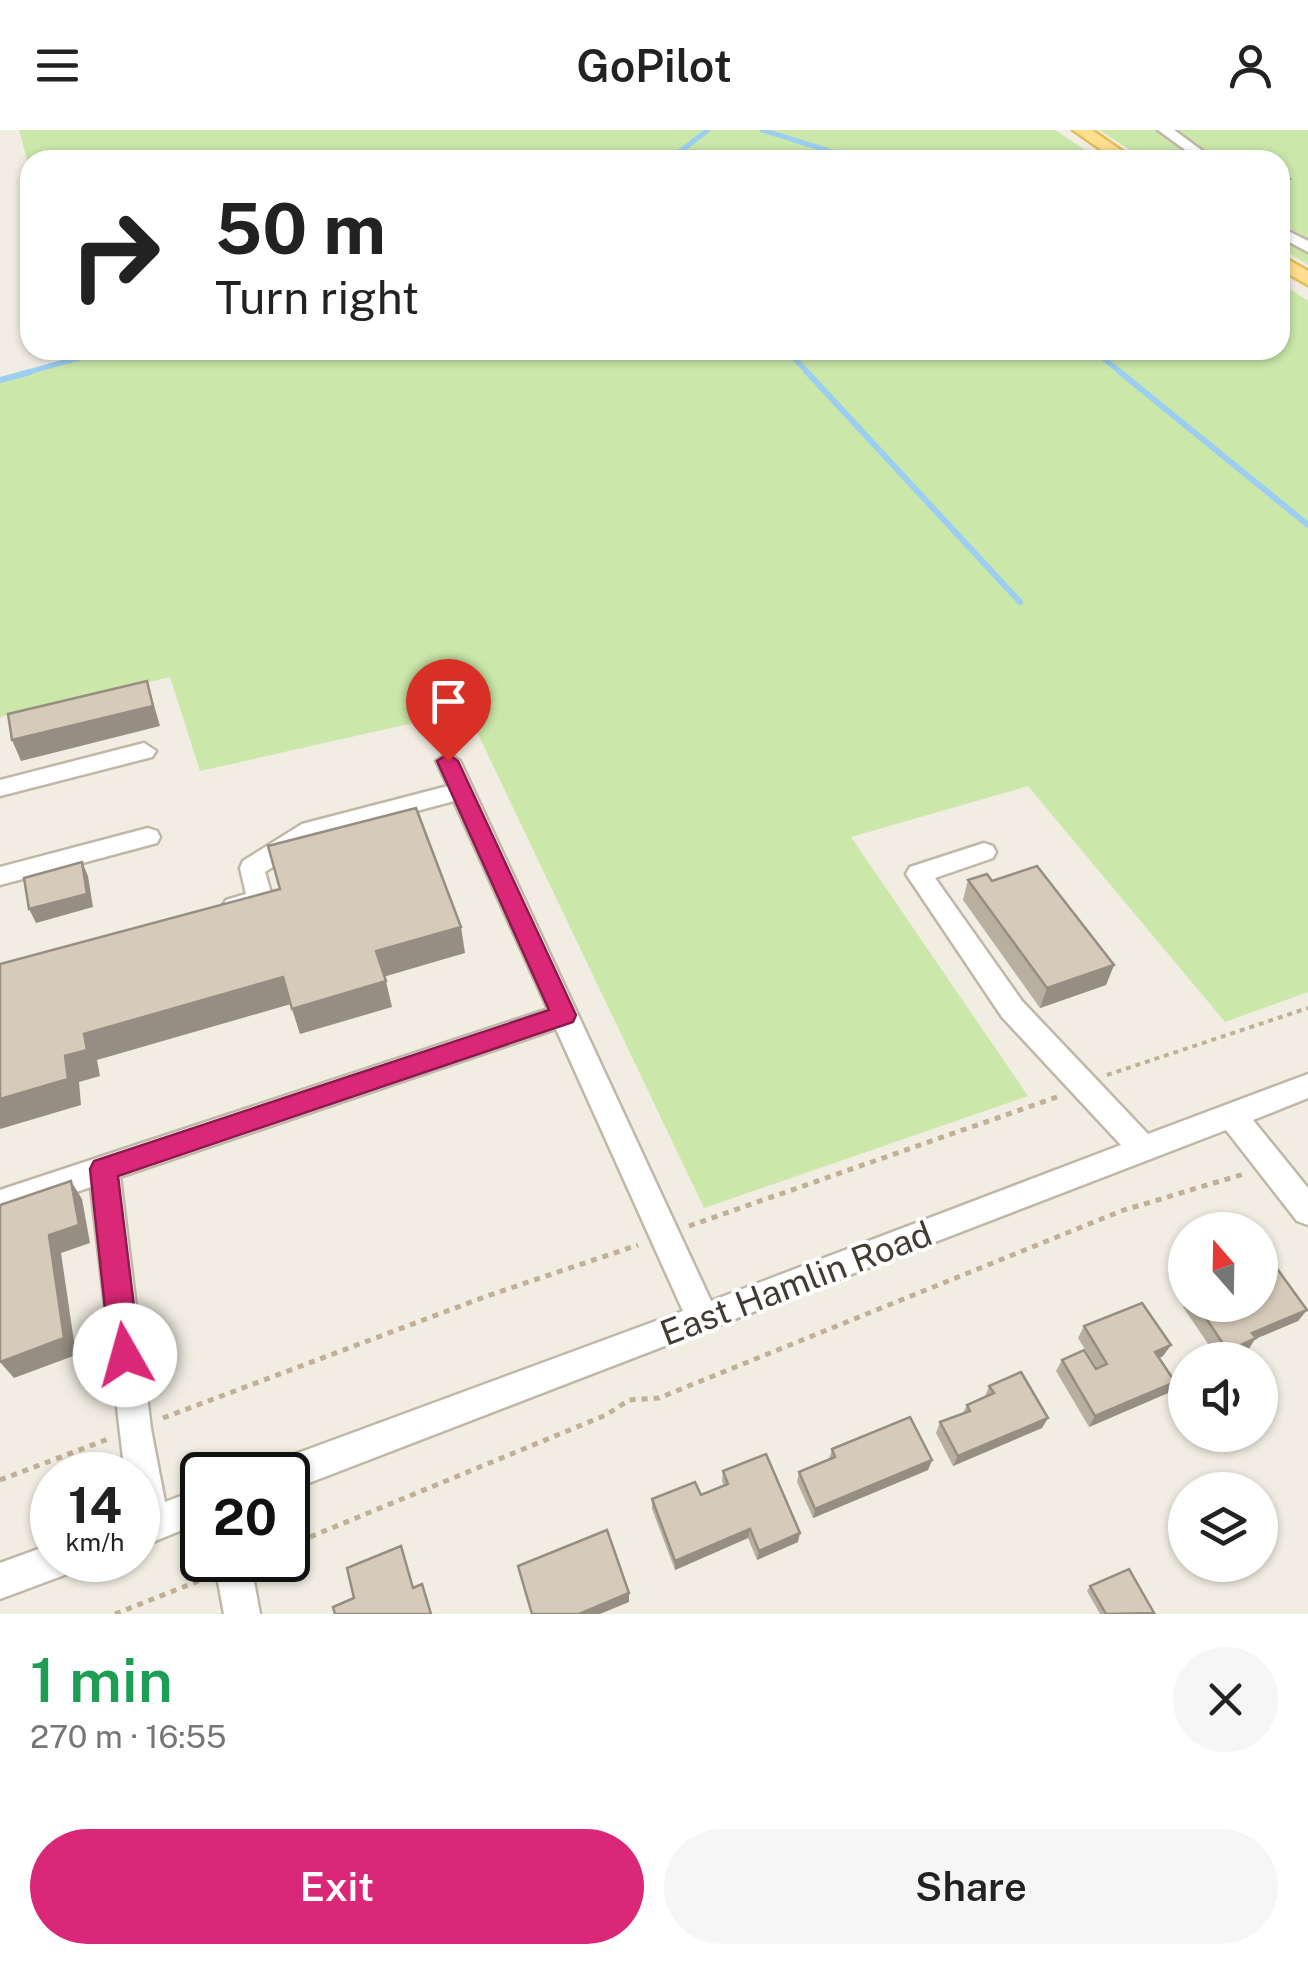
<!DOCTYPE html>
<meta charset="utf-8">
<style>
body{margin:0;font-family:"Public Sans",sans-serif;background:#f6f6f6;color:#222;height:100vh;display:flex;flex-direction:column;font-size:38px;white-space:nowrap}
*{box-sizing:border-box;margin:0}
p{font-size:32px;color:#767676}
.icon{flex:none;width:55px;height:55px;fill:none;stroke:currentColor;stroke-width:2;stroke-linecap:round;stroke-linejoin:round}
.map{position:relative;height:1484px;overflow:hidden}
.drawer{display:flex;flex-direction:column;background:#fff;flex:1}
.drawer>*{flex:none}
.hud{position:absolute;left:20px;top:20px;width:1270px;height:210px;border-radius:30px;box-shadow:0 2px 8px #0004;background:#fff;color:#222;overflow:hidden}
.needle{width:65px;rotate:340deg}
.tools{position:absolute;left:1168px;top:1082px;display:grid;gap:20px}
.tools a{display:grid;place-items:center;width:110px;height:110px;border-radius:50%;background:#fff;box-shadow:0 2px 8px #0004;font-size:50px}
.speed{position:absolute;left:30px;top:1322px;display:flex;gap:20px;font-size:50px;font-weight:700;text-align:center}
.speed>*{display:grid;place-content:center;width:130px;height:130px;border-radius:50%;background:#fff;box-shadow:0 2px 8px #0004;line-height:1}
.speed small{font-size:25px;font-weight:400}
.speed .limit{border:5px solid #111;border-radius:15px;background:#fff;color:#111}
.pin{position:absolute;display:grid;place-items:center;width:85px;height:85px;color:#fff;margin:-102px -42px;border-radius:50% 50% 50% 0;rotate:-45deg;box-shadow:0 0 10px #0007}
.pin .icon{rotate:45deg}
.me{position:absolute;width:110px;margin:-55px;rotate:353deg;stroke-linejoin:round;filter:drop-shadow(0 0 8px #0008)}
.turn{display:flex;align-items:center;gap:35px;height:210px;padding:0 30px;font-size:45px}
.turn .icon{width:130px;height:130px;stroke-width:2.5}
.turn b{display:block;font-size:70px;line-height:85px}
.round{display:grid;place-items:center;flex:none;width:105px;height:105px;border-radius:52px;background:#f6f6f6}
.head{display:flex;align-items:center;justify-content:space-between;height:170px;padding:0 30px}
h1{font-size:60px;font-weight:600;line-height:75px;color:#1e9e55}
.action{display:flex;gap:20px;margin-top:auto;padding:20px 30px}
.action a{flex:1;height:115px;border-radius:60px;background:#db2777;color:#fff;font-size:40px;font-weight:600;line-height:115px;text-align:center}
.action a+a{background:#f6f6f6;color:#222}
header{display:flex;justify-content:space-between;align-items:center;height:130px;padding:0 30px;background:#fff;font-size:45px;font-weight:600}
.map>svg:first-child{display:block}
.green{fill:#cbe7a9}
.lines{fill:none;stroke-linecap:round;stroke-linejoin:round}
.stream-far1{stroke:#9bcef1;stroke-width:5}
.stream{stroke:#9bcef1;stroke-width:6}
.minor-casing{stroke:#c0b7a8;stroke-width:5}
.major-casing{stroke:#e5bc5c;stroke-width:5}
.path-far1{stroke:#bfb096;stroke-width:4;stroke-dasharray:5 5;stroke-linecap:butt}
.path{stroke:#bfb096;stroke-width:5;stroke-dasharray:6 6;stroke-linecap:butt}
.minor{fill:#fff;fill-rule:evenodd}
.major{fill:#ffde8d;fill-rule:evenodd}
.wall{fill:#b8afa0}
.shaded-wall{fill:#968e82}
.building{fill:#d6cbba;stroke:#968e82;stroke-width:2.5}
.route{fill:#db2777;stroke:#8e194d;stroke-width:2.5}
.labels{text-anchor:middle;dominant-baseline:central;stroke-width:8;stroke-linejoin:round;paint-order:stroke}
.near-street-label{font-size:35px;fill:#433c33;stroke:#fff}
</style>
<header><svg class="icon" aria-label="menu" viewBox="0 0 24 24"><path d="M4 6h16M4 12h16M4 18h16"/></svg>GoPilot<svg class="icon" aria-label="person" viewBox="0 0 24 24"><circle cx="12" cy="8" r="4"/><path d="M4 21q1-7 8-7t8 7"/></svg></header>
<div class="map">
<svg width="1308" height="1484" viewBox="0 0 1308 1484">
<rect width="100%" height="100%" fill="#f1ede2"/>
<!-- green -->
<g class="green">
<polygon points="19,0 1055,0 1100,30 30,30 30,40"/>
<polygon points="1099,0 1308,0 1308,135 1280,117 1280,30 1145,30"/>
<polygon points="1280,152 1308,171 1308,862 1225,892 1028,656 851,707 1028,966 704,1078 467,581 200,641 170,547 0,587 0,252 79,227 78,220 1280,220"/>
</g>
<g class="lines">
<!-- stream-far1 -->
<g class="stream-far1">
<polyline points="762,0 858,30"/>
<polyline points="669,30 708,0"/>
<polyline points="787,220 809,244"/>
<polyline points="1093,220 1123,244"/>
<polyline points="21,244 108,220"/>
</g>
<!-- stream -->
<g class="stream">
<polyline points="807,242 1020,472"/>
<polyline points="1120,242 1308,395"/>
<polyline points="0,250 30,242"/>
</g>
<defs>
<g id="minor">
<polygon points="1158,0 1174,0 1204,22 1194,30 1177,30 1188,22"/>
<polygon points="1280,97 1308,111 1308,122 1280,107"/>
<polygon points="144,613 156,621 152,627 0,666 0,650"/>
<polygon points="448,623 460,631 711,1171 1121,1015 1002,887 906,744 910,737 984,713 993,716 996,722 993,728 935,748 1022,871 1148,1004 1308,944 1308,968 1253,990 1308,1058 1308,1095 1297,1091 1226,1000 288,1361 288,1345 266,1345 271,1333 683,1181 556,899 120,1047 151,1299 165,1372 202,1358 202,1392 138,1418 138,1345 125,1345 91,1057 0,1088 0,1060 548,879 454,671 319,707 265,742 273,770 269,777 235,787 226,784 222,777 226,770 246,764 240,738 243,731 302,694 448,656 436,631"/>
<polygon points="148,698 157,701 160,707 157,713 0,755 0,737"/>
<polygon points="52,1414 52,1430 75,1430 70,1443 0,1469 0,1433"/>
<polygon points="214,1430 250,1430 260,1484 224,1484"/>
</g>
<g id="major">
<polygon points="1073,0 1092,0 1135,30 1116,30"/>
<polygon points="1280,125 1308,141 1308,155 1280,139"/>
</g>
</defs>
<!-- minor casing -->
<use href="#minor" class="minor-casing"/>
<!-- major casing -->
<use href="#major" class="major-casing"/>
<!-- path-far1 -->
<polyline class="path-far1" points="1107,945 1308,878"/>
<!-- path -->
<g class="path">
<polyline points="689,1096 1057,967"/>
<polyline points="163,1288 487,1166 638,1115"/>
<polyline points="0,1350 108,1309"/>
<polyline points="288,1416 606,1285 629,1270 659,1268 1121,1081 1247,1043"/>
<polyline points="115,1484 206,1448"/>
</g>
<!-- minor -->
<use href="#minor" class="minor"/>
<!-- major -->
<use href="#major" class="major"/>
</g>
<!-- wall -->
<g class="wall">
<polygon points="968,750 992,751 1114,835 1106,855 1040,878 963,770"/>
<polygon points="1185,1174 1185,1175 1260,1175 1307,1180 1298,1191 1255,1209 1248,1220 1224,1230 1219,1230 1183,1177"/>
<polygon points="1084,1196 1171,1215 1163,1226 1160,1228 1175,1252 1168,1263 1089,1297 1056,1241 1062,1230 1097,1238 1078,1208"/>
<polygon points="989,1256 1048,1288 1042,1298 953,1336 936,1303 940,1292 963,1283 967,1275 985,1267"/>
<polygon points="832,1319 932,1330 928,1340 813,1388 797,1352 799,1342 829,1329"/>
<polygon points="723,1341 798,1412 757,1430 748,1408 675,1440 652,1379 652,1369 701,1365 724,1356 722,1351"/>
<polygon points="1090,1456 1154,1484 1100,1484 1087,1461"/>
</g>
<!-- shaded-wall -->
<g class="shaded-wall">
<polygon points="1289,49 1285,61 1280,62 1280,51"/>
<polygon points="147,551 160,596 21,631 12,610"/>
<polygon points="82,732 88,746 93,777 36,793 29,779"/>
<polygon points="461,797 465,823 383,847 376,821"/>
<polygon points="1114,835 1106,855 1040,878 1047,858"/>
<polygon points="283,847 291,874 97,930 100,946 79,952 81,975 0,999 0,969 65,926 84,904"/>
<polygon points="386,851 392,877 300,904 292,879"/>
<polygon points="71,1051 82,1069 90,1113 61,1123 76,1225 14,1248 0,1232"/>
<polygon points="1307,1180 1298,1191 1255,1209 1248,1220 1221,1230 1228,1221 1252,1203"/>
<polygon points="1171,1215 1163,1226 1148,1233 1155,1222"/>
<polygon points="1175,1252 1168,1263 1089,1297 1095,1286"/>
<polygon points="1048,1288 1042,1298 953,1336 958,1326"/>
<polygon points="932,1330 928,1340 813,1388 815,1379"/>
<polygon points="750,1399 748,1408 675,1440 675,1431"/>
<polygon points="800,1403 798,1412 757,1430 759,1421"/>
<polygon points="629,1463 629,1472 600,1484 579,1484"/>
</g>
<!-- building -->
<g class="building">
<polygon points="1251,25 1259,30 1225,29"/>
<polygon points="1280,43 1289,49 1280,51"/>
<polygon points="147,551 153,576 12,610 8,584"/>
<polygon points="416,678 461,797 376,821 386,851 292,879 283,847 84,904 87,920 65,926 68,949 0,969 0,834 280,759 268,716"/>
<polygon points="82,732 87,764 29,779 24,748"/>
<polygon points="1037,736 1114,835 1047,858 968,750 987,744 992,751"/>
<polygon points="71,1051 79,1095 49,1105 64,1208 0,1232 0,1075"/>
<polygon points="1265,1122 1307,1180 1252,1203 1256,1208 1228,1221 1197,1175 1260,1175 1260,1124"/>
<polygon points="1142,1173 1171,1215 1155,1222 1175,1252 1095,1286 1062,1230 1084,1220 1096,1239 1107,1234 1084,1196"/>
<polygon points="1021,1242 1048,1288 958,1326 940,1292 970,1281 967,1275 994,1263 989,1256"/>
<polygon points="910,1287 932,1330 815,1379 799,1342 835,1327 832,1319"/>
<polygon points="766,1324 800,1403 759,1421 750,1399 675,1431 652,1369 695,1352 701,1365 728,1354 723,1341"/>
<polygon points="607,1400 629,1463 579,1484 532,1484 518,1436"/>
<polygon points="401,1416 413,1458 422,1454 431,1484 335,1484 333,1477 354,1468 347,1438"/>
<polygon points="1129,1439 1154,1483 1106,1484 1090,1456"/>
</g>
<!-- route -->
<polygon class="route" points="448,624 458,631 576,885 573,892 118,1046 140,1225 136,1235 125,1239 115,1235 110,1225 90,1039 94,1031 549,880 437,631"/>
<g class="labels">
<!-- near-street labels -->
<g class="near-street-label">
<text transform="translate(796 1153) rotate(-21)">East Hamlin Road</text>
</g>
</g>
</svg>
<div class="tools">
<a><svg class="needle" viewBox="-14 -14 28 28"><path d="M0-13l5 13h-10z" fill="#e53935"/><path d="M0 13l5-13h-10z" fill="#767676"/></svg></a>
<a><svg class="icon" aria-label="sound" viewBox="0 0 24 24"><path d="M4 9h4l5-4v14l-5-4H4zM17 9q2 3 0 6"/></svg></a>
<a><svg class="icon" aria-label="layers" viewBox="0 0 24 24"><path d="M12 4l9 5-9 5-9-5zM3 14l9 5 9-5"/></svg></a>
</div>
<div class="speed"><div>14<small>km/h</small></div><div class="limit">20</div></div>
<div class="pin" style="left:448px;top:631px;background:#d93025"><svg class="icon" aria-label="arrive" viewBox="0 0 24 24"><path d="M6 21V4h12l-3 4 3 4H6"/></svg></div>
<svg class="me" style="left:125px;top:1225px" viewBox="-20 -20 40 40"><circle r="19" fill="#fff"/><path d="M0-13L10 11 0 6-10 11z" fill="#db2777"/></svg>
<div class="hud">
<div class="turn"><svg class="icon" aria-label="right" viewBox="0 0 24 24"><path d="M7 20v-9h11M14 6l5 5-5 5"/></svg><div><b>50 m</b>Turn right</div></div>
</div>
</div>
<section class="drawer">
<div class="head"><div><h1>1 min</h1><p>270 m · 16:55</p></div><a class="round"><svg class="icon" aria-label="close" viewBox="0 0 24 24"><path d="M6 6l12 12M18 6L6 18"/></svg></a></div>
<div class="action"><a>Exit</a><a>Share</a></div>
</section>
